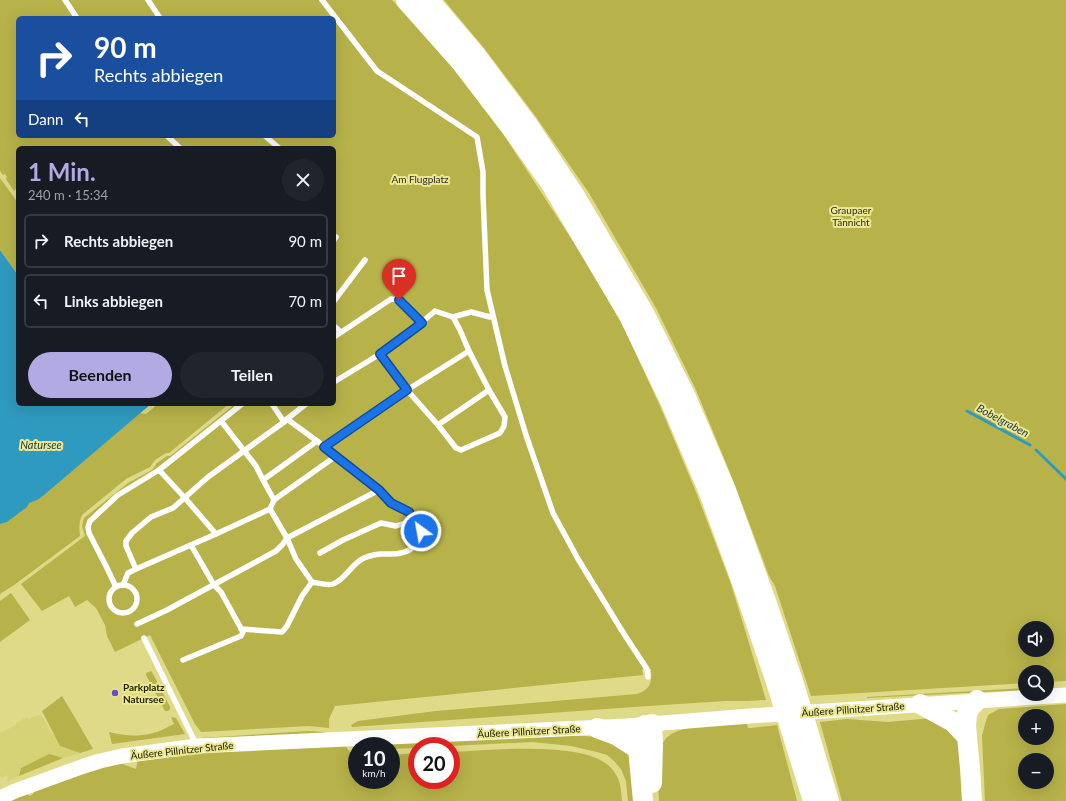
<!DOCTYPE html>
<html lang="de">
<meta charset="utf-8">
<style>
body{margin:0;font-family:Lato,sans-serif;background:#20242c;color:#f1f3f6;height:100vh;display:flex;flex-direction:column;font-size:15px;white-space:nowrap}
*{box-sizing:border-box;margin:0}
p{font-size:13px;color:#9ea1a6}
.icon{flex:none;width:22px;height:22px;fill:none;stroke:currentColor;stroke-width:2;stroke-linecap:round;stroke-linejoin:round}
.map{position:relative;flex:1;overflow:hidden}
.details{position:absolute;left:16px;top:146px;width:320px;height:260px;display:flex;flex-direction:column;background:#171b24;border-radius:6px;box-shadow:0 4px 16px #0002}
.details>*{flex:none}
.banner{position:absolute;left:16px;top:16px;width:320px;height:122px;border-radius:6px;box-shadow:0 4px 16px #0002;background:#1a4fa0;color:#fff;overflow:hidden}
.tools{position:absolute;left:1018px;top:621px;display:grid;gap:8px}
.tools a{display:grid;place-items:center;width:36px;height:36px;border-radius:50%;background:#171b24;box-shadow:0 4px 16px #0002;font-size:20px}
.speed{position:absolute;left:348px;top:737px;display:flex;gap:8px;font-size:20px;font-weight:700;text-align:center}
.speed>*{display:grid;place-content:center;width:52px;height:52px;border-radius:50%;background:#171b24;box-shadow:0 4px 16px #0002;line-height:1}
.speed small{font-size:10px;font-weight:400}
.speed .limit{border:6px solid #d22;background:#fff;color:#111}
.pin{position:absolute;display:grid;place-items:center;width:34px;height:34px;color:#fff;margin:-41px -17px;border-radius:50% 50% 50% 0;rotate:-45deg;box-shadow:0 0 4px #0007}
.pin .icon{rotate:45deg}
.me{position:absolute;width:44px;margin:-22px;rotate:328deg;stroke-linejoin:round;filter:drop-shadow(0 0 3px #0008)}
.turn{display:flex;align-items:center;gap:14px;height:84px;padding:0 12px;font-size:18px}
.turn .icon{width:52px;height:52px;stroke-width:2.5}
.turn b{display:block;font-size:28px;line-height:34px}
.then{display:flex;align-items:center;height:38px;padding:0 12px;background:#0003;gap:8px;font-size:15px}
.round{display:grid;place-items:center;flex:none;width:42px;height:42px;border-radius:21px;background:#20242c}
.overview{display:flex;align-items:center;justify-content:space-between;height:68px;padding:0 12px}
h1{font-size:24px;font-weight:700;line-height:30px;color:#b2aae2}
.cta{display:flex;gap:8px;margin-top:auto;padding:8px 12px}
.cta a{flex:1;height:46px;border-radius:24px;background:#b2aae2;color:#111;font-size:16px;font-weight:700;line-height:46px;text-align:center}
.cta a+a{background:#20242c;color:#f1f3f6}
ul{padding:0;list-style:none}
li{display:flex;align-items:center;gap:12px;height:54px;margin:0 8px 6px;padding:0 4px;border:2px solid #363941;border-radius:6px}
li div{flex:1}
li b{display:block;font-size:15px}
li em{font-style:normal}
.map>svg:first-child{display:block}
.built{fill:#d6d276}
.green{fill:#b7b249;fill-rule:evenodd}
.water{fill:#2f9abf}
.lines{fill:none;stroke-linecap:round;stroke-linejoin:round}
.stream{stroke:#2f9abf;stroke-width:3}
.lane{stroke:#fff;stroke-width:5.5}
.secondary{stroke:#fff;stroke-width:15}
.highway{stroke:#fff;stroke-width:20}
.route-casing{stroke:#114b97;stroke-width:10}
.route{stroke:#1a73e8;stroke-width:7}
.poi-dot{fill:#6550ca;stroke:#ebe894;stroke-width:1.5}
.labels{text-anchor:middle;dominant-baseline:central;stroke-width:4;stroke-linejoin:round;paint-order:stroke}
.park-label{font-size:10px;fill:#2e2d19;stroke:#ebe894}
.poi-label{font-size:10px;font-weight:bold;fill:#232100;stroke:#ebe894;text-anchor:start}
.street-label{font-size:10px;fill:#232100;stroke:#ebe894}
.water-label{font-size:11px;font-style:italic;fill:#233a44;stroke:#ebe894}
</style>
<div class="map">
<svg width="1066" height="801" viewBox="0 0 1066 801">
<rect width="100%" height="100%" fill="#deda88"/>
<!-- built -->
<polygon class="built" points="39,715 43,717 52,735 55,735 60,746 80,753 63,758 53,755 21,768 19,776 7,782 8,775 1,778 0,776 0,733 16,725 16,723 27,717 29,719"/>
<!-- green -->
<g class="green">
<path d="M0,0H392L452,67L504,135L585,260L621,322L660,406L696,492L731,584L766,700L748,701H725L648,706L352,727L351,725L358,721L436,711L637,694C651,689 652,682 651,669H642L643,675L335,706L329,719V728L309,726L201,732L195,724L150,635L115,652L107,636L105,625L96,608L87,600L75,607L69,596L42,611L21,584L85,536L82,526L84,518L128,483L152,470L157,463L167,456H170L235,404H334V148H18V192L16,189L14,191L6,179L7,177L5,174L3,175L0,171ZM18,18H334V136H18Z"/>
<path d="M444,0H1066V681L1047,682V672H1025V683L811,696L775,586L769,576L735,485L696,390L656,308L589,193L536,117L484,48ZM1025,628H1047V650H1025Z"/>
<polygon points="0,178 18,203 18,275 0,250"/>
<path d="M158,404H229L169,453H166L155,460L150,467L126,479L82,515C79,522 79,528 80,536L14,585L0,594V524C13,520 18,510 28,503C33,500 38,499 43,496L140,413L146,414Z"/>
<polygon points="11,593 30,620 0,642 0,601"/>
<polygon points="151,671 152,672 170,707 170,709 168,711 165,711 146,675 146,673"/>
<polygon points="1025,688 1025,690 867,698 867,697"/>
<polygon points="62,696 81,728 93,749 80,753 60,746 42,711"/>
<path d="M1066,704V801H985L982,736L985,724L988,715L999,709ZM1025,716H1047V738H1025ZM1025,760H1047V782H1025Z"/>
<path d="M171,717L176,718L185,734L112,744L109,732C124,736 138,737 153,733C160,732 167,727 174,724Z"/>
<polygon points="933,718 957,732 968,801 842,801 820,722 847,719 888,722"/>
<path d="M747,724L748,728H751L777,725L797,801H659C658,787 657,755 663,743C672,722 727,725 747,724Z"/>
<polygon points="308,731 323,732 326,733 201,740 201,738"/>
<polygon points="556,734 611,738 629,750 639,801 628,801 626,781 621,769 614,761 607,755 597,752 571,746 533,742 451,746 417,746 417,748 391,749 391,746 373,746 372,745"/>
<path d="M344,744L352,755L357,756V780H391V755L417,753V780H451V752C487,750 581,741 608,765C620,776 621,786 622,801H5L25,793L30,796L34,793L33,791L117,762L136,769L138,758L198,750Z"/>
<polygon points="49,754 53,755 63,758 19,776 21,768"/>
</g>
<!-- water -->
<polygon class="water" points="0,250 18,275 18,404 151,404 43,496 37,500 29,503 27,507 7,522 0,524"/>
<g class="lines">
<!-- stream -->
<g class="stream">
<polyline points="967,411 1030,445"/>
<polyline points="1036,450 1066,479"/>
</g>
<!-- lane -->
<g class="lane">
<polyline points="65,0 77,18"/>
<polyline points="148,0 160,18"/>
<polyline points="322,0 377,71 477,137 483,172 483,195 487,290 505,366 526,435 553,513 578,559 624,634 647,669 648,677"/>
<polyline points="167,136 180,148"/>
<polyline points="265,136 279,148"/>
<polyline points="334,240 336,237"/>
<polyline points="334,301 365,260"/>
<polyline points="453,317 460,330 469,351 489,390 505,417 504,426 500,433 461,450 456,448 438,425 407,390 469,351"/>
<polyline points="334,326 341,332"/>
<polyline points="334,337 391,299 399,300 422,323"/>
<polyline points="380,354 414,329 435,311 453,317 471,312 490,317"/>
<polyline points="272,404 284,422"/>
<polyline points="287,419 306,404"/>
<polyline points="221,421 256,466 263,480"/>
<polyline points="438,425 489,390"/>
<polyline points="324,447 407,390 380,354 334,382"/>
<polyline points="159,470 185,498 216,534"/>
<path d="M270,509L287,538L296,559L312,582C319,583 327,586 333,584C346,579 351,564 364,558C369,556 376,554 382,554C385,554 388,554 391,554C401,554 412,551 418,542C420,539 420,534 421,531L409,512L391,503L379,490"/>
<polyline points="320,553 343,540 381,523 396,526 414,520"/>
<polyline points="136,569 126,546 126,541 132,533 151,517 173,508 208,477 284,422 287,419 317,441"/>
<polyline points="123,585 128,573 136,569 216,534 270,509 274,500 278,497 336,456"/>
<circle cx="123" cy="599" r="14"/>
<polyline points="116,587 107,568 89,533 88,527 90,521 118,495 159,470 242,404"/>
<polyline points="137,624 167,610 276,551 283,544 287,538 379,490 317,441 263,480 274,500"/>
<polyline points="241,629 282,632 287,626 302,596 312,582"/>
<polyline points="144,638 197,746"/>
<polyline points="183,660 241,636 243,632 221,592 214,585 191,545"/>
</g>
<!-- secondary -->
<polyline class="secondary" points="0,798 15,791 84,766 100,761 122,756 197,746 626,726 750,716 1066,695"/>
<!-- highway -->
<g class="highway">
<polyline points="406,0 460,61 512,129 551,184 629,316 671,403 708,490 740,577 776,682 813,801"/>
<polyline points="429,0 475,54 528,125 575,196 644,313 685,395 725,488 767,604 794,684 829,801"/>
<polyline points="920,704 953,722 967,737"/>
<polyline points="652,724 653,745 652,783"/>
<polyline points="597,728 616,735 638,749"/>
<polyline points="643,801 638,749 640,736 645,725"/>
<polyline points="972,801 970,768 966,726 967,714 970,708 977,700"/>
</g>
</g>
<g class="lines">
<defs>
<polyline id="route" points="399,300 422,323 414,329 380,354 407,390 324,447 379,490 391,503 409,512 421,531"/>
</defs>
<!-- route casing -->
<use href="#route" class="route-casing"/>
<!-- route -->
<use href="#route" class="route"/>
</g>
<!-- markers -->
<circle class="poi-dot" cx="115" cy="693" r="4"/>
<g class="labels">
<!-- park labels -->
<g class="park-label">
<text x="420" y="179">Am Flugplatz</text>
<text x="851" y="210">Graupaer<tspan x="851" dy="12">Tännicht</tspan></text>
</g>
<!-- poi labels -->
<g class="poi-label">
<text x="123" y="687">Parkplatz<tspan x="123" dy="12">Natursee</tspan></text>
</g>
<!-- street labels -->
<g class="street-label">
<text transform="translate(853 709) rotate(-4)">Äußere Pillnitzer Straße</text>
<text transform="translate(529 731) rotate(-3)">Äußere Pillnitzer Straße</text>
<text transform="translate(182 750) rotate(-6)">Äußere Pillnitzer Straße</text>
</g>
<!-- water labels -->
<g class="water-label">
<text transform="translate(1003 420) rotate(28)">Bobelgraben</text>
<text x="41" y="444">Natursee</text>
</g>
</g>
</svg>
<div class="tools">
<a><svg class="icon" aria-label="sound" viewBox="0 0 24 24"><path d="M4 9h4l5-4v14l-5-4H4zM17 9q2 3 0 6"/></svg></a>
<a><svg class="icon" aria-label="search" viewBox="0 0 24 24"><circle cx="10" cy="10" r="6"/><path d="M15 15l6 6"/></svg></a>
<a>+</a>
<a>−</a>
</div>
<div class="speed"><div>10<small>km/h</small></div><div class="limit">20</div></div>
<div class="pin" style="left:399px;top:300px;background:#d93025"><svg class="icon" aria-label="arrive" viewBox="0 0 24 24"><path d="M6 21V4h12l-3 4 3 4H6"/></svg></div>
<svg class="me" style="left:421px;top:531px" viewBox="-20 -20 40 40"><circle r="17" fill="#1a73e8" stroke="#fff" stroke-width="3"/><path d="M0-11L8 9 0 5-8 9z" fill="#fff"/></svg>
<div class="banner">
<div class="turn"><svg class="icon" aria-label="right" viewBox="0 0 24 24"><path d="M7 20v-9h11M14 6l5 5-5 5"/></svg><div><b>90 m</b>Rechts abbiegen</div></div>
<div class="then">Dann<svg class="icon" aria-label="left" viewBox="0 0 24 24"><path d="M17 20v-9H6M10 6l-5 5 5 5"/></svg></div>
</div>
<section class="details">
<div class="overview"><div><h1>1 Min.</h1><p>240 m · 15:34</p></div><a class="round"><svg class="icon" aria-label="close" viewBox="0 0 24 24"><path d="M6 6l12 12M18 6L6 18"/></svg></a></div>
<ul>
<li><svg class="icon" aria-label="right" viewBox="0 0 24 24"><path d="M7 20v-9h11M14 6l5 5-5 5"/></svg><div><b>Rechts abbiegen</b></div><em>90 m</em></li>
<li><svg class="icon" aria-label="left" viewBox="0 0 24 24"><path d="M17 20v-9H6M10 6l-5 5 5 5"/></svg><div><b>Links abbiegen</b></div><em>70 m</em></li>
</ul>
<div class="cta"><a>Beenden</a><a>Teilen</a></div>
</section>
</div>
